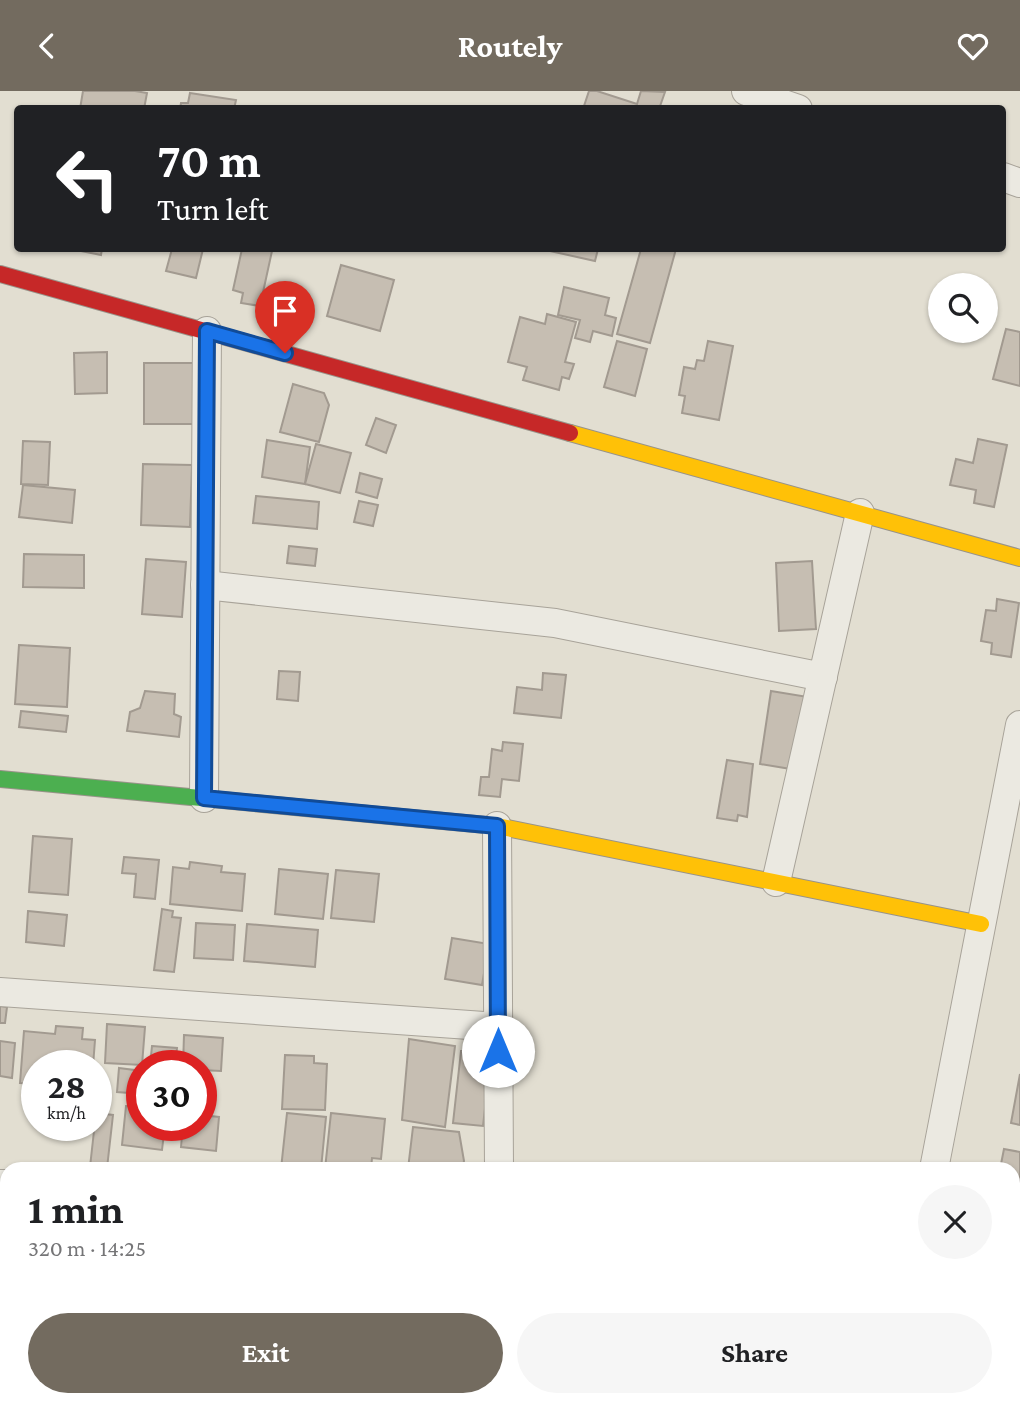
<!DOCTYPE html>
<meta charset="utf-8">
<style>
body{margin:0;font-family:"Crimson Pro",serif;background:#f6f6f6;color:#202124;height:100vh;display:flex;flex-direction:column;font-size:26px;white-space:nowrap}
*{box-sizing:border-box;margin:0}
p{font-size:23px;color:#757577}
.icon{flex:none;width:38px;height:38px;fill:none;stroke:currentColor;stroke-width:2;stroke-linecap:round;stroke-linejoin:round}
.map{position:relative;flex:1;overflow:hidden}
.drawer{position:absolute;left:0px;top:1071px;width:1020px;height:245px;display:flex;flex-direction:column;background:#fff;border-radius:21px 21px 0 0;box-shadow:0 2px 5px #0004}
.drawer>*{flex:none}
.hud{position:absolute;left:14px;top:14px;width:992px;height:147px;border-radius:7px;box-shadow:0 2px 5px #0004;background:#202124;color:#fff;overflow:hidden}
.tools{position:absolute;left:928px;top:182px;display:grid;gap:14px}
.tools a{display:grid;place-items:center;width:70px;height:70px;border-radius:50%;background:#fff;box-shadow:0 2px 5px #0004;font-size:35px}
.speed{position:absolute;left:21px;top:959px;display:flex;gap:14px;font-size:35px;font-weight:700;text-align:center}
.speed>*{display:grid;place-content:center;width:91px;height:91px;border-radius:50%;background:#fff;box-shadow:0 2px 5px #0004;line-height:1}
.speed small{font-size:18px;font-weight:400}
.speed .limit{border:10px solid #d22;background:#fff;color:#111}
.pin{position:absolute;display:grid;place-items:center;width:60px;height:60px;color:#fff;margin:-72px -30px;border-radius:50% 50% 50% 0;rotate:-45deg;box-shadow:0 0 7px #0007}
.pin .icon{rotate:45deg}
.me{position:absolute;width:77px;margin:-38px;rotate:0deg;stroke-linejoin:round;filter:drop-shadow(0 0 5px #0008)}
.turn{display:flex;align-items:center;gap:24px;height:147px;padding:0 28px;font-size:32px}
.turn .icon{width:91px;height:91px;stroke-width:2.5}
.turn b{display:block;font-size:49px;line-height:60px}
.round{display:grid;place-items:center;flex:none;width:74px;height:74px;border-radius:37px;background:#f6f6f6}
.head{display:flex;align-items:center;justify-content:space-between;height:119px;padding:0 28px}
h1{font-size:42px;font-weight:700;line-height:52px}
.action{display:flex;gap:14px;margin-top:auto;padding:14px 28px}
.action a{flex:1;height:80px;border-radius:42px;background:#736b5f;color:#fff;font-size:28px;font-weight:700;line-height:80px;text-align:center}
.action a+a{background:#f6f6f6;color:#202124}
header{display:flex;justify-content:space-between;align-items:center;height:91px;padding:0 28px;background:#736b5f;color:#fff;font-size:32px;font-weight:700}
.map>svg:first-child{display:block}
.building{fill:#c6beb2;stroke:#a29a90;stroke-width:2}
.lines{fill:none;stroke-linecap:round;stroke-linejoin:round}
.street-casing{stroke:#a8a399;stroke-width:30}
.fast-casing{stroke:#989389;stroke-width:18}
.slow-casing{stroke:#989389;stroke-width:18}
.jam-casing{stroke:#989389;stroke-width:18}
.street{stroke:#ebe9e1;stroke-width:28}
.fast{stroke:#4caf50;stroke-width:16}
.slow{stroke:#ffc107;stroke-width:16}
.jam{stroke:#c62828;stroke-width:16}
.route-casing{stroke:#114b97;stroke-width:18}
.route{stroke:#1a73e8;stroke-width:12}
</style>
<header><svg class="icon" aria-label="back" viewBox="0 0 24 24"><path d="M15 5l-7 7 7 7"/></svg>Routely<svg class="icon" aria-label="heart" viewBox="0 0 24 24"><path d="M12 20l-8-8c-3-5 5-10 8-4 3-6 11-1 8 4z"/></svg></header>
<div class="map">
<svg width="1020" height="1316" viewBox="0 0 1020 1316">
<rect width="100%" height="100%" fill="#e2ded1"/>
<!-- building -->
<g class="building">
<polygon points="83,0 135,0 147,2 144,18 80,18"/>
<polygon points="589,0 597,0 637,13 641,0 665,1 659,18 583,18"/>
<polygon points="190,2 236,9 234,18 180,18 181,12 188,12"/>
<polygon points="71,158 102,158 101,164"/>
<polygon points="172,158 203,158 196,187 166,180"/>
<polygon points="242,158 264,158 272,160 260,215 241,212 243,202 233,199"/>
<polygon points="541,158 598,158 595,170"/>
<polygon points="641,158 676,158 650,252 617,243"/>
<polygon points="341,174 394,189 380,240 327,225"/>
<polygon points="564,196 609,207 605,224 616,227 612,245 593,240 590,251 575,247 580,229 558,224"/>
<polygon points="547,223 576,231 565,271 574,273 569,288 562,286 559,299 523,289 527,276 508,271 520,226 545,233"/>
<polygon points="1006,238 1020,241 1020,295 993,288"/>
<polygon points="617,250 647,258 635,305 604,296"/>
<polygon points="708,250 733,255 719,329 682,322 685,305 679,304 684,276 695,278 697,269 704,270"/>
<polygon points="107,261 107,302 75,303 74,262"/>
<polygon points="144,272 195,272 194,333 144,333"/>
<polygon points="293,293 324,302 329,314 319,351 280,341"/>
<polygon points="376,327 396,334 386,362 366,354"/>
<polygon points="978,348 1007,354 994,416 974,412 976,399 950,394 956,368 973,372"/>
<polygon points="267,349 310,356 305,393 262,386"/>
<polygon points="23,350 50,351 48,394 21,393"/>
<polygon points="316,353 351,362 340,402 305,393"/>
<polygon points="143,373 192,374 190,436 141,434"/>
<polygon points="360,382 382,388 377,407 356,401"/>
<polygon points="23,394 75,399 72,432 19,426"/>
<polygon points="256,405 319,411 317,438 253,432"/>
<polygon points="359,410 378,414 373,435 354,431"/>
<polygon points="289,455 317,458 315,475 287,472"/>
<polygon points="24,463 84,464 84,497 23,496"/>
<polygon points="146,468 186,471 182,526 142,523"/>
<polygon points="812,470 816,538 779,540 776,472"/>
<polygon points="997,508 1019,512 1011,566 991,563 992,552 981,550 986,519 996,520"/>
<polygon points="19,554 70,557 67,616 15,613"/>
<polygon points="279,580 300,581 298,610 277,608"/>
<polygon points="543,582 566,584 561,627 514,622 517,596 542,599"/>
<polygon points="145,600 175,603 174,623 181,626 179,646 127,640 130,621 140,617"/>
<polygon points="771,600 808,606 797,679 760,673"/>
<polygon points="21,620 68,625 66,641 19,636"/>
<polygon points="503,651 523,653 519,690 502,688 500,706 479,704 481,686 489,686 492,658 502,660"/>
<polygon points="727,669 753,673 747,726 738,724 737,730 717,727"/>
<polygon points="33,745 72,748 68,804 29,801"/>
<polygon points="124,766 159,769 155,808 134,806 136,783 122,782"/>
<polygon points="190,771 222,775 221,781 245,783 242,820 170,813 173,776 189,778"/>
<polygon points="279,778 328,783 323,828 275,823"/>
<polygon points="336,779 379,783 374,831 331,827"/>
<polygon points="162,818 173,820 172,826 181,827 174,881 154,879"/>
<polygon points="28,820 67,824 64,855 26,851"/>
<polygon points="196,832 235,834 233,869 194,867"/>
<polygon points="247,833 318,839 315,876 244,870"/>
<polygon points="452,847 489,853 482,894 445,888"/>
<polygon points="0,915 7,916 5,932 0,932"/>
<polygon points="107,933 145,936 142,974 105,972"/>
<polygon points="56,935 83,937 82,948 95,949 93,975 37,975 37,993 20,992 24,940 55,943"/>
<polygon points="184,944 223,947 221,980 201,979 201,975 183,975"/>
<polygon points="409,948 455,955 445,1036 402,1029"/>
<polygon points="0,950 15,952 12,987 0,985"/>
<polygon points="152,955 177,957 175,975 150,975"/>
<polygon points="461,960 491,963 483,1035 453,1032"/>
<polygon points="285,964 314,965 314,972 327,973 325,1019 282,1018"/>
<polygon points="119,977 142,980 142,1003 117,1001"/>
<polygon points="1020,983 1020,1034 1011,1032"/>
<polygon points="126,1015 142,1017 142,1034 165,1034 162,1059 122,1054"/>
<polygon points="96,1022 113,1024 107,1077 90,1076"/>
<polygon points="287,1022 326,1026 321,1078 281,1078"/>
<polygon points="331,1022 385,1028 381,1068 372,1067 371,1078 325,1078"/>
<polygon points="201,1024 219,1026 216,1060 181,1056 183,1034 201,1034"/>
<polygon points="413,1036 459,1041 464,1070 462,1078 408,1078"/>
<polygon points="1004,1058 1020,1061 1020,1114 1013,1112 1013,1078 1000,1078"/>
<polygon points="406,1309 431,1309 430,1316 405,1316"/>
</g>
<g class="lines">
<defs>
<g id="street">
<polyline points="746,0 798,18"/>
<polyline points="1003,86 1020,92"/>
<polyline points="205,494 555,532 823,586"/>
<polyline points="204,707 207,240"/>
<polyline points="497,735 499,1078"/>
<polyline points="776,791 860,422"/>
<polyline points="0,901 498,936"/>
<polyline points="934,1078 1020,634"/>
<polyline points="0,1093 7,1093"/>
<polyline points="1013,1173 1020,1174"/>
<polyline points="159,1316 160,1309"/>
<polyline points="476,1316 477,1309"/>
<polyline points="895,1316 896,1309"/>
</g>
<polyline id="fast" points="0,688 432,729"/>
<g id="slow">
<polyline points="570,342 1020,467"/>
<polyline points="432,729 497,735 981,833"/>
</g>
<polyline id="jam" points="0,183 570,342"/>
</defs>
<!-- street casing -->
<use href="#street" class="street-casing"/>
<!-- fast casing -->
<use href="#fast" class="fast-casing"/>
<!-- slow casing -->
<use href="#slow" class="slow-casing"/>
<!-- jam casing -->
<use href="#jam" class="jam-casing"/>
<!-- street -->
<use href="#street" class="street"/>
<!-- fast -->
<use href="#fast" class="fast"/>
<!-- slow -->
<use href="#slow" class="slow"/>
<!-- jam -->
<use href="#jam" class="jam"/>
</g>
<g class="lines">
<defs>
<polyline id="route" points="285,262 207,240 204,707 497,735 498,960"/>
</defs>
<!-- route casing -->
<use href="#route" class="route-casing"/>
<!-- route -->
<use href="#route" class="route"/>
</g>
</svg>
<div class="tools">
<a><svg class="icon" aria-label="search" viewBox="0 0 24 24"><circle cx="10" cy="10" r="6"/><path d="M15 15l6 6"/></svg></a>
</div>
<div class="speed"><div>28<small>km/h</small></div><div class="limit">30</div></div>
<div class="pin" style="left:285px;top:262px;background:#d93025"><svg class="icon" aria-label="arrive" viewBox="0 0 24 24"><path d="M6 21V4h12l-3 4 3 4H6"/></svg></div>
<svg class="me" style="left:498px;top:960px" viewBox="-20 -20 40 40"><circle r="19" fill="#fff"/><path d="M0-13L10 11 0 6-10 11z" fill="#1a73e8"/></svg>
<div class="hud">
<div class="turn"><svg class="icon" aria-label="left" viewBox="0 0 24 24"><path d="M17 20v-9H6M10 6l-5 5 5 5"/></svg><div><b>70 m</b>Turn left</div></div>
</div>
<section class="drawer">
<div class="head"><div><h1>1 min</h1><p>320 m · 14:25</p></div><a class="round"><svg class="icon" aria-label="close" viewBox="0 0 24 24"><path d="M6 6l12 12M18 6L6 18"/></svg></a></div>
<div class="action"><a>Exit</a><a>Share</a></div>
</section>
</div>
